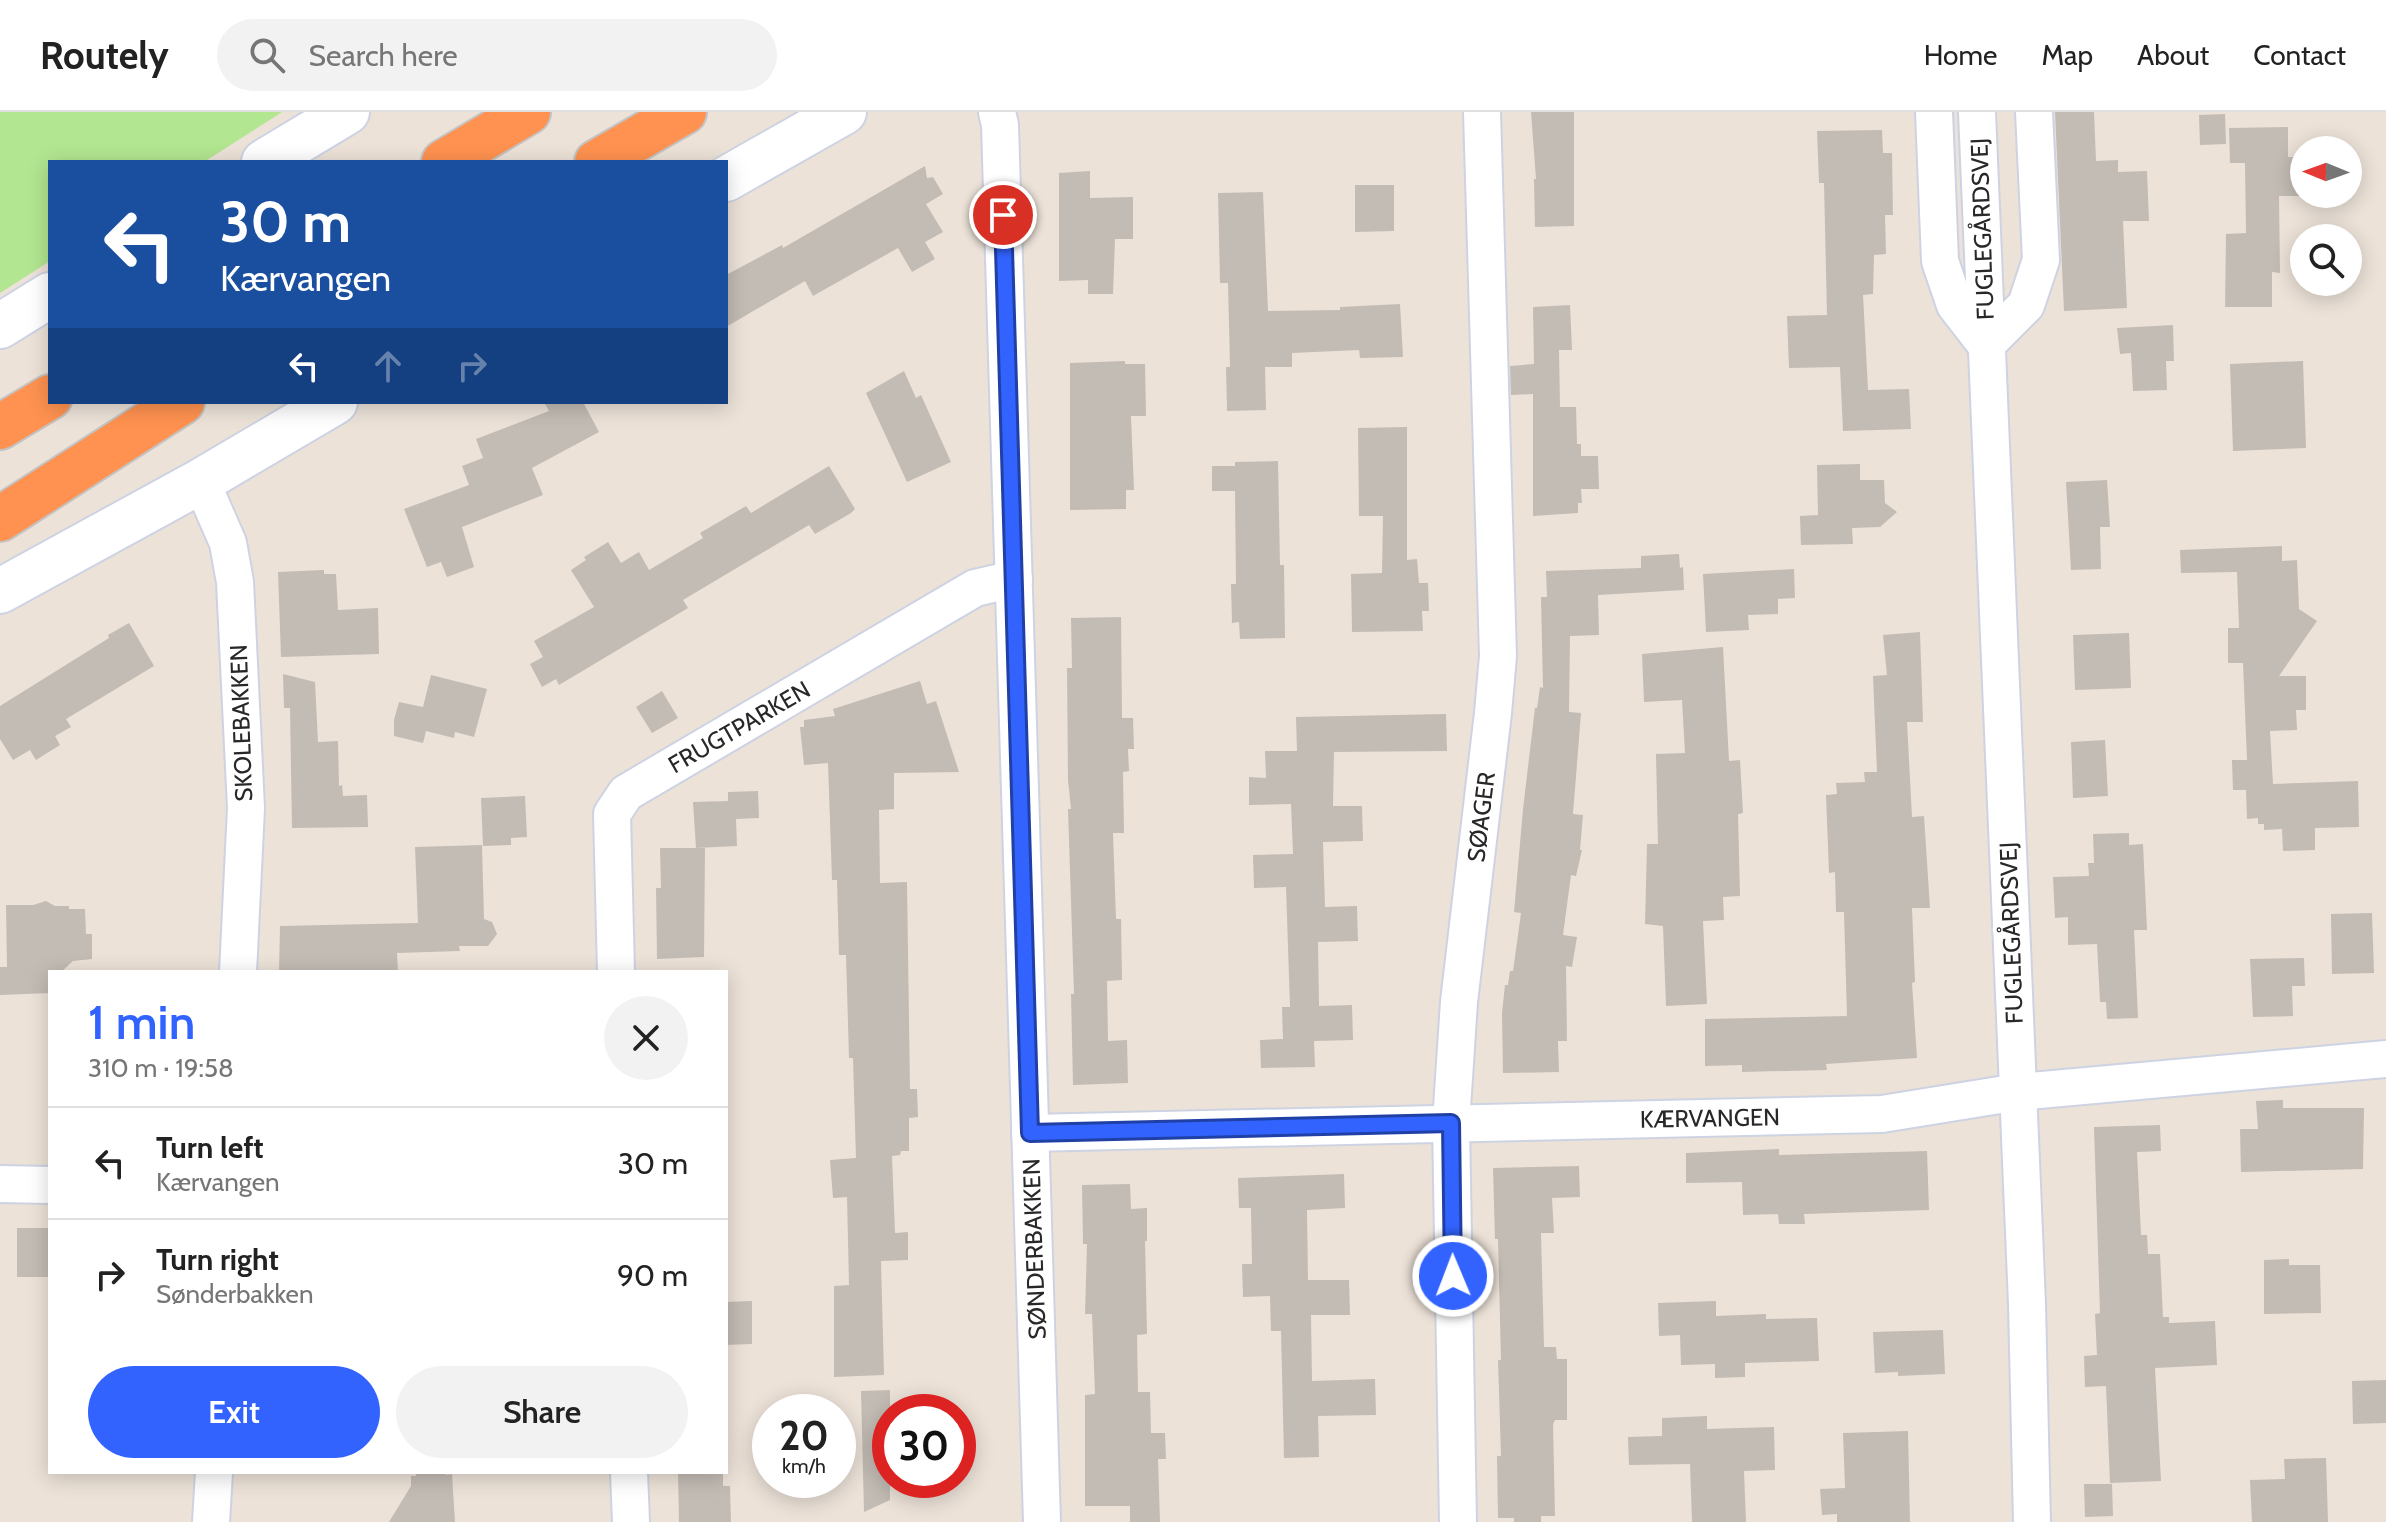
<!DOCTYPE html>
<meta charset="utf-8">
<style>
body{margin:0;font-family:Cabin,sans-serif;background:#f2f2f2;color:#222;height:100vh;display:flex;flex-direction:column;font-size:30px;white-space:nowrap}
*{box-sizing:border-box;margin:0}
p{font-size:26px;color:#767676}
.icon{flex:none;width:44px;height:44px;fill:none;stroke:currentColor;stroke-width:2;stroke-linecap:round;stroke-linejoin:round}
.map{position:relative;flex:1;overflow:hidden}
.side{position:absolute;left:48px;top:858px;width:680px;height:504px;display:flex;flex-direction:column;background:#fff;border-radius:0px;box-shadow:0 4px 20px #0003}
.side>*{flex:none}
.guide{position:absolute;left:48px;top:48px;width:680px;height:244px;border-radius:0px;box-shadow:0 4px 20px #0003;background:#1a4fa0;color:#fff;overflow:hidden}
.needle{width:52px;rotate:271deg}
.buttons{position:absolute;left:2290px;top:24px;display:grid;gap:16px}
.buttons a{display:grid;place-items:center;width:72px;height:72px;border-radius:50%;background:#fff;box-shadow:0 4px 20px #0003;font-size:40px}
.speed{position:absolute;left:752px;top:1282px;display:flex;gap:16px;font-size:40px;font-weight:700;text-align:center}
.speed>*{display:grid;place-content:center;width:104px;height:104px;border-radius:50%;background:#fff;box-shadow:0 4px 20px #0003;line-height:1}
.speed small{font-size:20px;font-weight:400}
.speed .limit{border:12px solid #d22;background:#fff;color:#111}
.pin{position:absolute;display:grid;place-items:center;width:68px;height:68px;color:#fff;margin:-34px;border:4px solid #fff;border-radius:50%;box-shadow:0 2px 8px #0007}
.me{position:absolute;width:88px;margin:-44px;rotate:359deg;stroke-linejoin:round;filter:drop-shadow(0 0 6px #0008)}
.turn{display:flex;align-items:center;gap:28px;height:168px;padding:0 40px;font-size:36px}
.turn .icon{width:104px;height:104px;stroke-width:2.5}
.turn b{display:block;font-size:56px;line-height:68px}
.lanes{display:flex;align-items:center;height:76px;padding:0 40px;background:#0003;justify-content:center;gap:40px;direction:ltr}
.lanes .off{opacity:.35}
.round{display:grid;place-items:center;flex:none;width:84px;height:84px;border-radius:42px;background:#f2f2f2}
.head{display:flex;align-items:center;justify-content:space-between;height:136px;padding:0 40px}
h1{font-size:48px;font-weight:600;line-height:60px;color:#3263ff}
.button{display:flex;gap:16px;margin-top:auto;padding:16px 40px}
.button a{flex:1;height:92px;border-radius:48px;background:#3263ff;color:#fff;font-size:32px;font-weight:600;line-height:92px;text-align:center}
.button a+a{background:#f2f2f2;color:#222}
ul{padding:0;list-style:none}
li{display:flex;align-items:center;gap:24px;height:112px;padding:0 40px;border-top:2px solid #e0e0e0}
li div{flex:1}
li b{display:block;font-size:30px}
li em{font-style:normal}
header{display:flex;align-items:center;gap:48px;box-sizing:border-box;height:112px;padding:0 40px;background:#fff;border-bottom:2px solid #e0e0e0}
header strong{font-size:38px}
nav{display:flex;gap:44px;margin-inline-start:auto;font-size:28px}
.search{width:560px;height:72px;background:#f2f2f2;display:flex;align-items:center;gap:20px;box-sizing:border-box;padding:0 28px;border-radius:44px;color:#767676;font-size:30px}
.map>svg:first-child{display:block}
.green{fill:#b2e690}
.building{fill:#c3bcb5}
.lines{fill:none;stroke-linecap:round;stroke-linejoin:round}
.minor-casing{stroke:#cdd3e2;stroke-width:40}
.tertiary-casing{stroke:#cdd3e2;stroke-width:48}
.motorway-casing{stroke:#c3c3c3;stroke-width:48}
.minor{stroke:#fff;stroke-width:36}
.tertiary{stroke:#fff;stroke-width:44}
.motorway{stroke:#ff9250;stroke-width:44}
.route-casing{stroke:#2040a6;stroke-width:20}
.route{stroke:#3263ff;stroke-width:14}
.labels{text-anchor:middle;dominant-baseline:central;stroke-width:8;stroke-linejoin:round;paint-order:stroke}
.street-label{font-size:24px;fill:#282828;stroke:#fff}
</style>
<header>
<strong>Routely</strong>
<div class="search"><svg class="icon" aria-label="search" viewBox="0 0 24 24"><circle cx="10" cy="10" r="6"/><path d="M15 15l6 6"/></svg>Search here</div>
<nav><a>Home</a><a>Map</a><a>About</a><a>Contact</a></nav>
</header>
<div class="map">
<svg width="2386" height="1410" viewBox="0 0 2386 1410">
<rect width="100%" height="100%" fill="#ece2d8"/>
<!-- green -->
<polygon class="green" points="0,0 282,0 204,50 50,50 50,149 0,181"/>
<!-- building -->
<g class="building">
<polygon points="1531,0 1574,0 1574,114 1535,115 1534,67 1536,67"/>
<polygon points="2055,0 2094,0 2096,49 2118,48 2118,60 2147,59 2149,109 2123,109 2127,196 2064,199"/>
<polygon points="2225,2 2226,32 2200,33 2199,3"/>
<polygon points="2288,15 2288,45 2304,45 2304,84 2279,84 2280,161 2272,160 2272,195 2225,195 2226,122 2246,121 2245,51 2230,51 2229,16"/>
<polygon points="1882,18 1883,41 1892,41 1893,103 1885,103 1886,142 1874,143 1873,182 1863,183 1868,278 1909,277 1911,317 1843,319 1840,255 1789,256 1787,204 1827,203 1824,71 1819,71 1817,19"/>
<polygon points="925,54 927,66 933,65 943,82 926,92 943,120 925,130 935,147 912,160 898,136 813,184 805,169 726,215 726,163 782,133 783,136"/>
<polygon points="1090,59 1090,86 1133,85 1133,127 1115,127 1113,182 1088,182 1088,168 1059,169 1059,61"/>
<polygon points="1355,73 1394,73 1394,119 1355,120"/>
<polygon points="1263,80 1268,199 1340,198 1340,195 1400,192 1403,245 1360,246 1359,238 1292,241 1292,255 1265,255 1266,298 1227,299 1226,255 1230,255 1228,171 1220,171 1218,81"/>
<polygon points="1570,193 1572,238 1559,238 1560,295 1576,295 1577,332 1581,332 1581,344 1598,344 1599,377 1581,377 1582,391 1578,391 1578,401 1533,404 1533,282 1511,283 1510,254 1534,252 1533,195"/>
<polygon points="2173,213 2174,249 2166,249 2167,278 2133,279 2131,241 2120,242 2117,216"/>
<polygon points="1125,249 1125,252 1145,252 1146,304 1131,304 1134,378 1126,378 1126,397 1070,398 1070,251"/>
<polygon points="2303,249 2306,336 2233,339 2230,252"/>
<polygon points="904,259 916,286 921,283 951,350 907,370 866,281"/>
<polygon points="544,290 583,290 599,320 532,356 543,383 462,415 474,455 447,465 441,450 427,455 404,397 469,373 462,354 483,346 476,327 549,299"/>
<polygon points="1407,315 1407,448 1417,447 1419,471 1428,471 1429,499 1422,499 1423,519 1352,520 1351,462 1382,461 1383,404 1359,404 1358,316"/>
<polygon points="1278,349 1280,453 1284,453 1285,526 1240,527 1239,510 1232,511 1231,472 1236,472 1235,379 1212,379 1212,354 1235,354 1235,350"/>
<polygon points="1860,352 1860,368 1884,368 1885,391 1897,400 1880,415 1852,416 1853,432 1801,433 1800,404 1818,403 1817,353"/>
<polygon points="829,354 855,397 851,401 815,422 809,413 683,488 688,496 559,573 556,567 542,575 530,552 543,545 534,529 594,495 571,458 586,448 584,445 608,430 621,451 639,440 649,458 703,426 700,421 746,394 751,401"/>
<polygon points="2107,368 2110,415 2100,415 2101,457 2071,458 2066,370"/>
<polygon points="2282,434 2282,449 2297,448 2299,497 2317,509 2279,564 2306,564 2306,598 2296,598 2297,618 2270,619 2273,672 2358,669 2359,715 2315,716 2315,738 2283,739 2282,717 2264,718 2264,712 2258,712 2258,706 2247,707 2246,678 2233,678 2232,648 2247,648 2243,551 2228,551 2228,516 2239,516 2237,460 2181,461 2180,438"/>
<polygon points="1679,442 1680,456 1683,455 1684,478 1598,483 1599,523 1570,524 1569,600 1581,601 1573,702 1583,703 1580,738 1582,738 1576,764 1571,763 1563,823 1577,825 1572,855 1566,854 1567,929 1558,929 1559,960 1503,961 1502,901 1505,873 1508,873 1510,859 1513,859 1521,801 1514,800 1523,697 1535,596 1537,596 1540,575 1543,576 1541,485 1547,485 1546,459 1641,456 1641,444"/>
<polygon points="1794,457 1795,486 1778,487 1778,502 1748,503 1749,518 1706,520 1703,462"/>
<polygon points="324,458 324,462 336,462 338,498 378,496 379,542 281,545 278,460"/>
<polygon points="1121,505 1122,606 1133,606 1134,637 1128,637 1129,659 1123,660 1124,721 1113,721 1116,807 1121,807 1122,868 1107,869 1108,929 1127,928 1128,971 1073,973 1071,882 1074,882 1068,697 1071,697 1068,668 1067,556 1072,556 1071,506"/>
<polygon points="129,511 154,554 66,607 71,615 55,624 60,633 36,648 30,638 13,648 0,627 0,594 109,526 108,523"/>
<polygon points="1920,520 1923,610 1907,610 1912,705 1924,704 1930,796 1912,796 1915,870 1912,871 1917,946 1826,952 1827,958 1742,960 1742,953 1705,954 1705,907 1847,904 1844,800 1836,800 1835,760 1829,761 1826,683 1837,682 1836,671 1865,670 1864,660 1877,660 1873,564 1887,563 1883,523"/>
<polygon points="2129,521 2131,576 2075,578 2073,523"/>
<polygon points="1723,535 1729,649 1740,648 1743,701 1738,702 1740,784 1723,785 1724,808 1703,809 1707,892 1666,894 1663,814 1645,812 1647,732 1658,732 1656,642 1685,641 1682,588 1644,590 1642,542"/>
<polygon points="283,562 315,570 318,630 338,629 339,674 342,673 343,684 367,683 368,715 292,716 290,596 284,596"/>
<polygon points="431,563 487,577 474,625 455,620 454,626 426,619 423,631 394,624 394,608 399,590 423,595"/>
<polygon points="920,569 927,592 936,589 959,660 894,661 894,697 879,698 880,771 907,770 910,977 917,977 918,1005 909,1006 909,1039 901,1039 900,1043 892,1044 895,1121 908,1120 908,1148 881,1149 884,1263 834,1265 834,1174 849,1173 847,1085 833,1086 830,1048 856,1046 853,946 849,946 846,843 839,843 837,768 832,768 828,651 804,653 800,615 804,615 804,608 835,604 833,597"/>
<polygon points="662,579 678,606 652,621 636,595"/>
<polygon points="1446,602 1447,639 1334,640 1333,694 1362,694 1363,729 1323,730 1325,795 1357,794 1358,829 1318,830 1319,894 1352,893 1353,928 1314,929 1315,955 1261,956 1260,928 1283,927 1282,895 1290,895 1286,775 1254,776 1253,743 1293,742 1291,692 1249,693 1249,665 1266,666 1265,639 1297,639 1296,605"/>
<polygon points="2105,628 2108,684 2073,686 2071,630"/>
<polygon points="758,679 759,706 736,707 737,734 696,736 693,690 728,689 728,680"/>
<polygon points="525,684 527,725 511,726 511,733 483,734 481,686"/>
<polygon points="2129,721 2129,733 2143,732 2147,818 2134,818 2138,906 2107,907 2106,890 2100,890 2097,832 2068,833 2068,805 2055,806 2053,765 2089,764 2088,751 2094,751 2093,722"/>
<polygon points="482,733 484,807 492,810 497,822 488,834 459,834 460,839 397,841 398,860 279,860 280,814 418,811 415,735"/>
<polygon points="660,736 705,736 704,845 657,847 656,776 661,776"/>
<polygon points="46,789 55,794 69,794 69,797 85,797 86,822 92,822 92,847 73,849 61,860 50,860 50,881 0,883 0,855 7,855 6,793 33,793"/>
<polygon points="2372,801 2374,861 2332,862 2331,802"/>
<polygon points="2304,846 2305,874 2292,874 2293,904 2253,905 2250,847"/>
<polygon points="2283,988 2283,996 2364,996 2363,1057 2241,1060 2240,1017 2258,1017 2256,989"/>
<polygon points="2160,1013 2161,1039 2137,1040 2141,1123 2147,1123 2148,1142 2160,1142 2163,1205 2169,1205 2169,1211 2215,1209 2217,1253 2155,1256 2161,1369 2110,1371 2106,1274 2085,1275 2084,1244 2097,1243 2095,1202 2100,1201 2094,1015"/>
<polygon points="1779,1037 1779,1043 1927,1039 1929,1098 1804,1102 1805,1112 1779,1112 1778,1102 1743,1103 1742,1070 1686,1071 1686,1041"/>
<polygon points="1579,1054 1580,1085 1552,1086 1554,1121 1541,1121 1544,1235 1556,1235 1557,1247 1567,1247 1567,1308 1555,1308 1553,1312 1555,1404 1541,1404 1541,1410 1514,1410 1514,1406 1498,1406 1497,1344 1501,1344 1498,1248 1501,1248 1498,1127 1495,1127 1493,1056"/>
<polygon points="1344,1062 1345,1096 1307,1098 1308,1168 1349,1168 1350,1203 1311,1203 1312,1269 1375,1267 1376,1303 1318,1304 1319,1345 1284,1346 1281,1219 1271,1219 1270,1184 1243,1185 1242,1152 1252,1152 1251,1096 1239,1096 1238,1066"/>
<polygon points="1130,1072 1131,1097 1147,1096 1147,1129 1145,1129 1147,1222 1137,1223 1138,1280 1150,1280 1151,1321 1165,1321 1166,1347 1158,1347 1160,1410 1130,1410 1130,1394 1085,1394 1085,1283 1095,1282 1092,1202 1085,1202 1087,1132 1083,1132 1082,1073"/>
<rect x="17" y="1116" width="33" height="49"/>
<polygon points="2289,1147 2289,1153 2320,1153 2321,1201 2264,1202 2264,1148"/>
<polygon points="752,1189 752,1232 726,1233 726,1190"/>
<polygon points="1716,1189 1716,1204 1766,1202 1766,1207 1817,1206 1819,1249 1745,1251 1745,1265 1715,1266 1715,1252 1681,1253 1680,1223 1659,1224 1658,1191"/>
<polygon points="1943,1218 1945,1262 1898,1264 1898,1260 1875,1261 1873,1220"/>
<polygon points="2386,1268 2386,1311 2353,1312 2352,1269"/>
<polygon points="890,1278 890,1388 864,1400 861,1279"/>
<polygon points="1707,1304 1707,1317 1774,1315 1775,1358 1744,1359 1746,1410 1692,1410 1690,1352 1629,1353 1628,1325 1662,1324 1662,1306"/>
<polygon points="1908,1319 1910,1410 1837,1410 1837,1402 1822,1403 1820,1377 1845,1376 1843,1321"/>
<polygon points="2326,1346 2328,1410 2252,1410 2250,1368 2285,1367 2284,1347"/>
<polygon points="416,1360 446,1360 446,1363 452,1362 455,1410 389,1410 411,1374 411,1364 416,1364"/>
<polygon points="678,1360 723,1360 723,1374 730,1374 731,1410 679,1410"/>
<polygon points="2084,1372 2112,1372 2113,1404 2085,1405"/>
</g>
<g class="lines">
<defs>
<g id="minor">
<polyline points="997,0 1000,13 1042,1410"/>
<polyline points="1934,0 1940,149 1955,193 1986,233"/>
<polyline points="1977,0 2027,1192 2032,1410"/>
<polyline points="1986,233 2026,193 2041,148 2034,0"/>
<polyline points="201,369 228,431 235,470 246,696 238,860"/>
<polyline points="616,860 612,702 626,681 975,476 1014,467"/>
<polyline points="1030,1021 1882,1002 2018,980 2386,947"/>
<polyline points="0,1072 50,1073"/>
<polyline points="629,1360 631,1410"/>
<polyline points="211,1410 214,1360"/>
<polyline points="1458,1410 1451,1011 1459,890 1493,601 1498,544 1482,0"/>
</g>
<g id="tertiary">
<polyline points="264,50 347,0"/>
<polyline points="726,67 844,0"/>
<polyline points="0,214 50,183"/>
<polyline points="0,479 201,369 335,290"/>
</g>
<g id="motorway">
<polyline points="444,50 528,0"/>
<polyline points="597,50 684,0"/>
<polyline points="0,315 50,285"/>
<polyline points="0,407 182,290"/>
</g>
</defs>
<!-- minor casing -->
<use href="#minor" class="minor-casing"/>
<!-- tertiary casing -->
<use href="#tertiary" class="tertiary-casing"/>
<!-- motorway casing -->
<use href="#motorway" class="motorway-casing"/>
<!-- minor -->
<use href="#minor" class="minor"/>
<!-- tertiary -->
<use href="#tertiary" class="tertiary"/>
<!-- motorway -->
<use href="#motorway" class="motorway"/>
</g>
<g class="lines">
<defs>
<polyline id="route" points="1003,103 1030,1021 1451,1011 1453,1164"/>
</defs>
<!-- route casing -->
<use href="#route" class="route-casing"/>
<!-- route -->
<use href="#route" class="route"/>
</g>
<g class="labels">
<!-- street labels -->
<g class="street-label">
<text transform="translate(1982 117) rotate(-92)">FUGLEGÅRDSVEJ</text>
<text transform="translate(241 611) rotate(-92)">SKOLEBAKKEN</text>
<text transform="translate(739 615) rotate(-30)">FRUGTPARKEN</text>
<text transform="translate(1481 705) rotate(-83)">SØAGER</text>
<text transform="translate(2011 821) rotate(-92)">FUGLEGÅRDSVEJ</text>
<text transform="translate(1710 1006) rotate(-1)">KÆRVANGEN</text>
<text transform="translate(1034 1137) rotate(-92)">SØNDERBAKKEN</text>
</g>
</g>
</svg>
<div class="buttons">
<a><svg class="needle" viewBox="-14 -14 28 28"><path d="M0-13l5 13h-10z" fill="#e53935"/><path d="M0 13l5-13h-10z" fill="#767676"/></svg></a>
<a><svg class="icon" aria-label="search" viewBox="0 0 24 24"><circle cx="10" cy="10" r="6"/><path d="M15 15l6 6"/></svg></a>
</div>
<div class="speed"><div>20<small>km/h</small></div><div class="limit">30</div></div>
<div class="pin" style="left:1003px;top:103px;background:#d93025"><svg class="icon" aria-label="arrive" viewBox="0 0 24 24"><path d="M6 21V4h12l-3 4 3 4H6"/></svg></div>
<svg class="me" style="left:1453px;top:1164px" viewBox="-20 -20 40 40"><circle r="17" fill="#3263ff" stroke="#fff" stroke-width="3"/><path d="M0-11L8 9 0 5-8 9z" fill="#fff"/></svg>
<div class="guide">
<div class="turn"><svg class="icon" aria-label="left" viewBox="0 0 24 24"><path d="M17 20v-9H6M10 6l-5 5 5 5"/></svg><div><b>30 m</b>Kærvangen</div></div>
<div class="lanes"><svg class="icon" aria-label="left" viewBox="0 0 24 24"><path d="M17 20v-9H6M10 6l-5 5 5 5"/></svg><svg class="icon off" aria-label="ahead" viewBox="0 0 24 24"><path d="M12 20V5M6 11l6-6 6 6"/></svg><svg class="icon off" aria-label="right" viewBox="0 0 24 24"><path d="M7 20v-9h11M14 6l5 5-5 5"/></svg></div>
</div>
<section class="side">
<div class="head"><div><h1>1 min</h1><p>310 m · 19:58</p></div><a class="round"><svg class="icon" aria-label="close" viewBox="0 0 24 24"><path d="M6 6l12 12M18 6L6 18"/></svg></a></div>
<ul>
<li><svg class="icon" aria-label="left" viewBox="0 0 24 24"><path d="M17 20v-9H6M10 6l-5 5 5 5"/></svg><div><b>Turn left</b><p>Kærvangen</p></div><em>30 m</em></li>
<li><svg class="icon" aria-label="right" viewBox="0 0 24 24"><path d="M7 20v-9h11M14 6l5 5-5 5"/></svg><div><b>Turn right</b><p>Sønderbakken</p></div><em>90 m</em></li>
</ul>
<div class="button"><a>Exit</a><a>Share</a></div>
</section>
</div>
